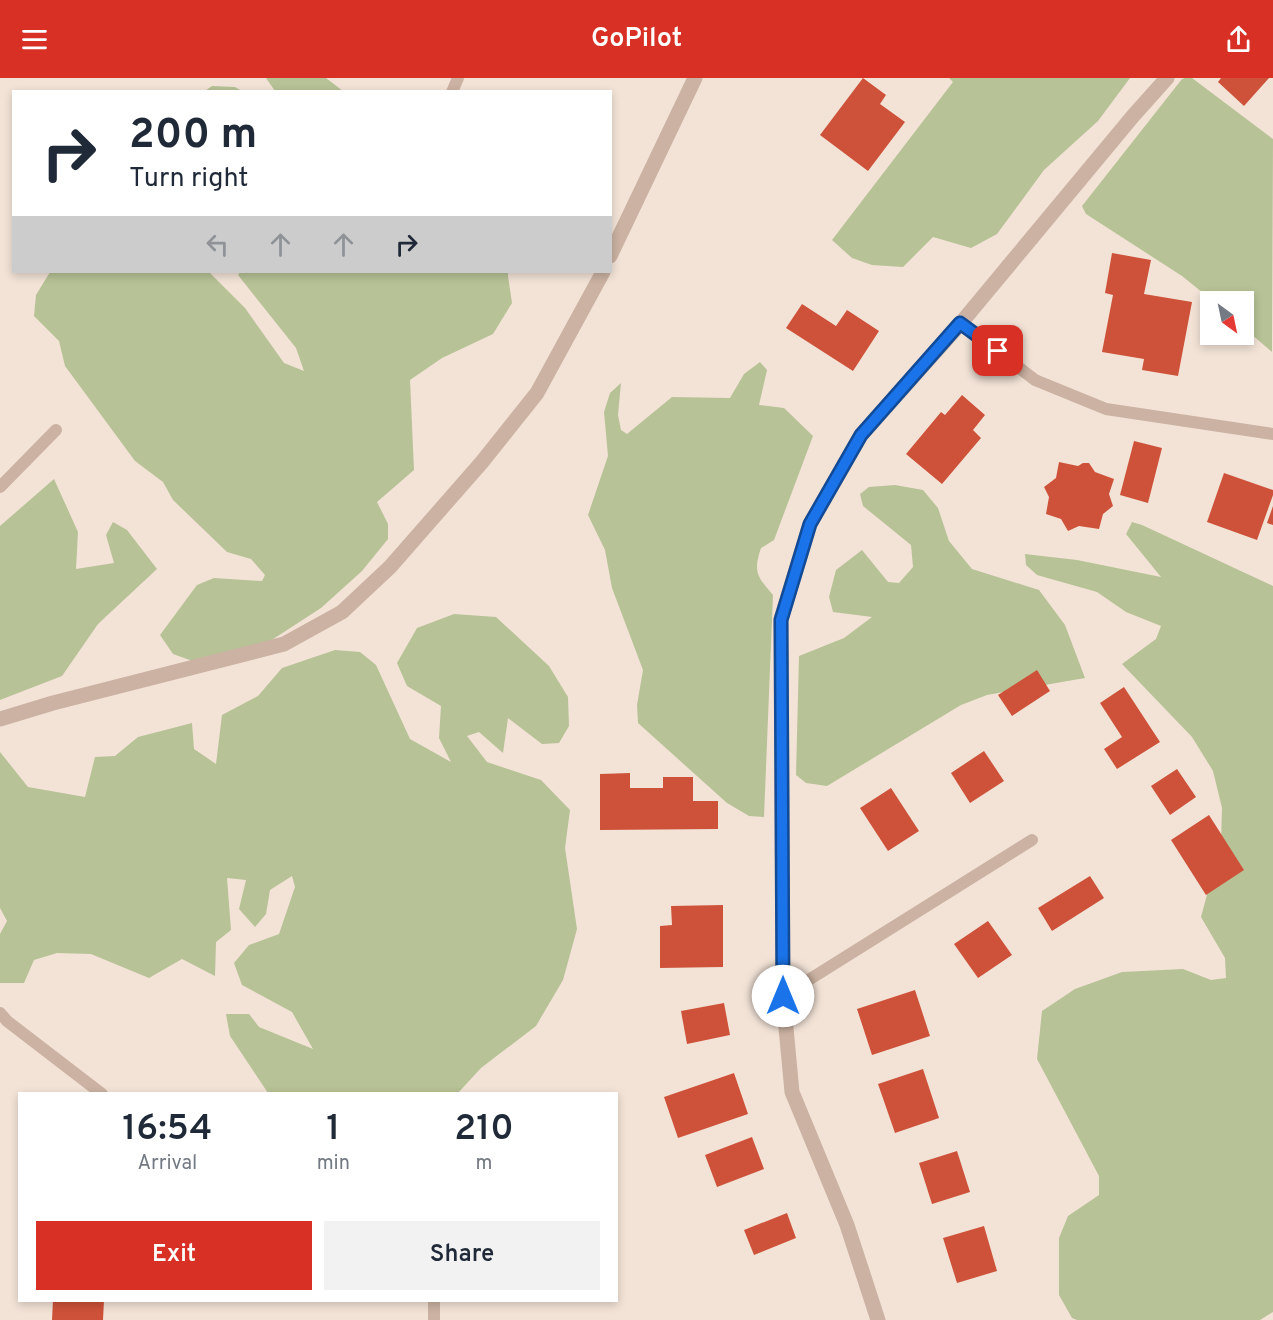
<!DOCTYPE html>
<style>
body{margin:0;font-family:Overpass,sans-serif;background:#f2f2f3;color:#1f2937;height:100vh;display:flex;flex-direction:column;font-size:22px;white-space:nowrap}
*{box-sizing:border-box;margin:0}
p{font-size:20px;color:#747a83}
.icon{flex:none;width:33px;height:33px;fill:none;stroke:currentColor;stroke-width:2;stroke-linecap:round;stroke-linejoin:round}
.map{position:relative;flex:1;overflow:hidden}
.sheet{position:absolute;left:18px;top:1014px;width:600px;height:210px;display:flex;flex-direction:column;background:#fff;border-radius:0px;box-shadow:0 3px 9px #0003}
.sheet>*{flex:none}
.guide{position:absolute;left:12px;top:12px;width:600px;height:183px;border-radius:0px;box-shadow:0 3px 9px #0003;background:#fff;color:#1f2937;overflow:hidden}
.needle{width:39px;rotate:147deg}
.buttons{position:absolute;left:1200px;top:213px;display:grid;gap:12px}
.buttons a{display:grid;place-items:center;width:54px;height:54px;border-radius:0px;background:#fff;box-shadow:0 3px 9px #0003;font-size:30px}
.pin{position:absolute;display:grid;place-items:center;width:51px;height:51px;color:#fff;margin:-26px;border-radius:12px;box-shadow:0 3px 9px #0006}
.me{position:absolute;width:66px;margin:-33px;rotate:0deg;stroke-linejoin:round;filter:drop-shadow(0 0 4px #0008)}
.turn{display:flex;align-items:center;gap:21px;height:126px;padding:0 18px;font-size:27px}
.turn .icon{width:78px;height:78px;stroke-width:2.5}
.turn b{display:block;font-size:42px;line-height:51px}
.lanes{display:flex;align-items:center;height:57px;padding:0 18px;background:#0003;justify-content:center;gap:30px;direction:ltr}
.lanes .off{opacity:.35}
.eta{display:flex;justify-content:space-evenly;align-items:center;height:102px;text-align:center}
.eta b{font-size:36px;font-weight:600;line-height:42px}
.button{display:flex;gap:12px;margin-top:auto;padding:12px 18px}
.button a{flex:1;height:69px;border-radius:0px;background:#d93025;color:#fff;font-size:24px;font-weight:600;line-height:69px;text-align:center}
.button a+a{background:#f2f2f3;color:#1f2937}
header{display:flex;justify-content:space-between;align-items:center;height:78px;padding:0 18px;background:#d93025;color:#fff;font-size:27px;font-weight:600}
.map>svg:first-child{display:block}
.green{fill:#b7c296}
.building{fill:#ce5239}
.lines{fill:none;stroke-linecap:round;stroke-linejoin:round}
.service{stroke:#cbb2a2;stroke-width:12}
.minor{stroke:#cbb2a2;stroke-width:15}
.route-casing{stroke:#114b97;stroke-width:15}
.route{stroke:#1a73e8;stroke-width:10}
</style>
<header><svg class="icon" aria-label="menu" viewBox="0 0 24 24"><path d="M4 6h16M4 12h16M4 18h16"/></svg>GoPilot<svg class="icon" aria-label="share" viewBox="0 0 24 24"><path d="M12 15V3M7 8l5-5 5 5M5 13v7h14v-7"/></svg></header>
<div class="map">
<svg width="1273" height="1242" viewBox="0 0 1273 1242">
<rect width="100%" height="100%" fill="#f3e3d7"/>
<!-- green -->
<g class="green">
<polygon points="266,0 326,0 343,13 275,13"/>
<polygon points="949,0 1130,0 1098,43 1044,92 997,156 971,170 933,159 903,189 872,187 852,180 832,162 953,4"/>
<polygon points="1185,0 1192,0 1273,61 1272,274 1244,250 1244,224 1213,223 1182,198 1086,136 1082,128 1182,1"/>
<polygon points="212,8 235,9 242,13 205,13"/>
<polygon points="50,194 209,194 245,230 284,285 304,293 296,270 238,197 240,194 508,194 508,198 512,225 493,256 442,280 410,302 414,392 377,424 388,446 388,461 362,493 321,530 238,584 209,589 173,576 160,557 197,507 214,500 262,503 265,497 251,481 227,474 173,422 163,404 135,383 65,288 59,263 34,238 36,217"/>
<path d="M760,284L767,292L759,327L784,330L813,358L774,462L761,470C753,494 757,498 773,517L764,739L749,738L727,725L638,645L637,627L643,592L612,510L605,472L588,437L608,378L604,334L610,315L621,305L618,337L621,352L627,356L672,319L730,320L744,296Z"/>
<polygon points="54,401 78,454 76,491 114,485 106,457 113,444 127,452 157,491 98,546 62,598 0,622 0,448"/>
<polygon points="895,407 923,412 938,430 949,463 972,491 1039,512 1065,547 1085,600 987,617 961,627 827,708 806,705 796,697 799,578 844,560 872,539 833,534 829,519 836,492 862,472 888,504 899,505 913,489 911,467 863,428 860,416 869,409"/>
<polygon points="1132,444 1142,447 1273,508 1273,1234 1260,1242 1077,1242 1072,1240 1059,1217 1059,1160 1068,1138 1099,1117 1099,1098 1037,981 1042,933 1075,911 1122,894 1183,891 1211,902 1226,900 1225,880 1201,839 1221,765 1222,730 1213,693 1192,659 1122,586 1156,561 1161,548 1126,534 1097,514 1037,497 1026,487 1025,476 1077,482 1161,499 1126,456"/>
<polygon points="454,536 496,539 549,588 568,619 569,648 559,665 542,666 508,640 503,675 479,654 467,658 487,684 541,702 570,732 565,770 577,851 563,902 536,948 481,990 458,1015 268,1015 230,958 226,936 249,936 259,949 313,971 292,934 242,907 234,885 249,867 279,856 295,809 292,798 270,812 266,836 255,849 239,831 246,802 227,800 231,852 216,864 215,898 182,881 149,900 91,876 57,875 34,882 24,905 0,905 0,856 7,843 0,830 0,674 28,709 85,719 95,679 115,678 138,659 192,645 194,671 216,686 222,637 258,618 282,590 335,572 360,574 376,587 410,661 451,684 439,660 441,628 407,608 397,585 417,550"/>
</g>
<!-- building -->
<g class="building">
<polygon points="863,0 886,17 880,26 905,44 868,93 820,57"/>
<polygon points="1221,0 1269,0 1244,28 1218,4"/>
<polygon points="1112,175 1151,182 1144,216 1192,224 1178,298 1142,292 1144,281 1102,274 1113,217 1105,215"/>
<polygon points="802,226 836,248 847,232 879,253 853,293 786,250"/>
<polygon points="962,317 985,337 973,352 981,360 942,406 906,376 941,334 945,337"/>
<polygon points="1134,363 1162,370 1148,425 1120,417"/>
<polygon points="1059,384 1078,388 1083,385 1089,385 1095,394 1114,401 1109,416 1113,428 1103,436 1099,451 1079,448 1068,453 1061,441 1046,436 1049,419 1044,409 1056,400"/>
<polygon points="1224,395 1273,412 1273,417 1257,462 1207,444"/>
<polygon points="1273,428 1273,447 1267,445"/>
<polygon points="1037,592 1050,613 1012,638 998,617"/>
<polygon points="1124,609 1160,664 1117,691 1104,671 1122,659 1100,625"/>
<polygon points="984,673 1004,703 970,725 951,695"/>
<polygon points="1177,691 1196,719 1170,737 1151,708"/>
<polygon points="630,695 630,710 663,710 663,699 693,699 693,723 718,723 718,751 600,752 600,696"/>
<polygon points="891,710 919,753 888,773 860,730"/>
<polygon points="1209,737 1244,792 1206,817 1171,762"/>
<polygon points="1090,798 1104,820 1052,853 1038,830"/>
<polygon points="723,827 723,889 660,890 660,848 672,847 671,828"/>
<polygon points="988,843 1012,877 978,900 954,866"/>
<polygon points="915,912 930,958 872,977 857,931"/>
<polygon points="724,925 730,957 687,966 681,933"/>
<polygon points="923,991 939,1040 895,1055 878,1006"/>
<polygon points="734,995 748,1036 678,1060 664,1019"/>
<polygon points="752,1059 764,1091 717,1109 705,1077"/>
<polygon points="957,1073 970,1114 932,1126 919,1085"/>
<polygon points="787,1135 796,1160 754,1177 744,1152"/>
<polygon points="984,1148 997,1193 957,1205 943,1160"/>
<polygon points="53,1222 104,1222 103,1242 52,1242"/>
</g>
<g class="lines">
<!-- service -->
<g class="service">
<polyline points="452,14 458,0"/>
<polyline points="961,245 1035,302 1106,331 1273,356"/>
<polyline points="0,409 56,352"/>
<polyline points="783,918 1032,762"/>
<polyline points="0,935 7,943 102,1016"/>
<polyline points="434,1242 434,1222"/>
</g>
<!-- minor -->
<g class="minor">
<polyline points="610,178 695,0"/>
<polyline points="0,641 53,625 284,566 342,534 390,489 482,384 537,315 603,194"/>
<polyline points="878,1242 847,1147 792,1014 783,918 781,541 810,446 861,357 961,245 1133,38 1167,0"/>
</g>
</g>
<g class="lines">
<defs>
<polyline id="route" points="783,918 781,542 810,446 861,357 960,245 998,273"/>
</defs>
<!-- route casing -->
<use href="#route" class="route-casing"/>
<!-- route -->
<use href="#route" class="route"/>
</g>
</svg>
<div class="buttons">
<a><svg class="needle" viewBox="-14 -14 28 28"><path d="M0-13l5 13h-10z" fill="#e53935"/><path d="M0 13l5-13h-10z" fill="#747a83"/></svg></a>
</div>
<div class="pin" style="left:998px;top:273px;background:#d93025"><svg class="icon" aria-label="arrive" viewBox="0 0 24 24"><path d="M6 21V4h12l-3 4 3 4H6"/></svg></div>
<svg class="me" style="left:783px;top:918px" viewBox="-20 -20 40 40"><circle r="19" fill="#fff"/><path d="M0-13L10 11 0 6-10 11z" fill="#1a73e8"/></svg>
<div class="guide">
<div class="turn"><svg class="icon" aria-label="right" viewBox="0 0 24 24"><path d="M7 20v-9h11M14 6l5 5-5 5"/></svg><div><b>200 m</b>Turn right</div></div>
<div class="lanes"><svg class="icon off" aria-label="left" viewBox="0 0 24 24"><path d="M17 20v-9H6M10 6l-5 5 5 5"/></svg><svg class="icon off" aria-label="ahead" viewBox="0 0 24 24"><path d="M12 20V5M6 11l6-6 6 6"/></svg><svg class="icon off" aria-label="ahead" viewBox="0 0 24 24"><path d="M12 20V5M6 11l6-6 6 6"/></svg><svg class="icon" aria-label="right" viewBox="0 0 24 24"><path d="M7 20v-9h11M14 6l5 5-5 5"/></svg></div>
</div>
<section class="sheet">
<div class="eta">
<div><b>16:54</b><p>Arrival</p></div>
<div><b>1</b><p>min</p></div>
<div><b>210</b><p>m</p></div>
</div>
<div class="button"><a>Exit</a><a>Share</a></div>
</section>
</div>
